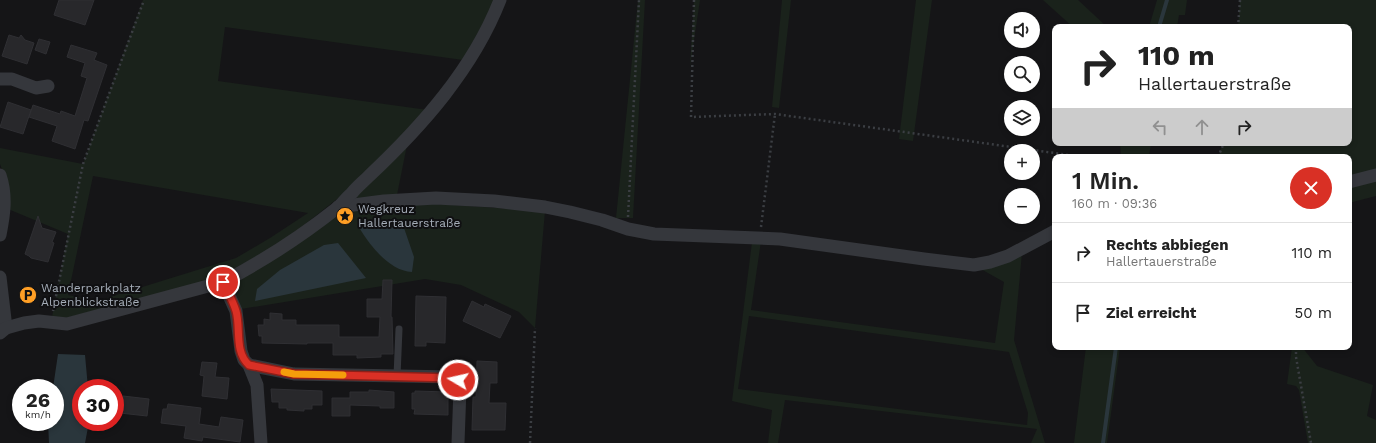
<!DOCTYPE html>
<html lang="de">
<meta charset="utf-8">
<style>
body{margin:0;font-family:"Work Sans",sans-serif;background:#f2f2f2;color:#222;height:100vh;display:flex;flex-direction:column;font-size:15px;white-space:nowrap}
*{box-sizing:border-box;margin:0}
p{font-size:13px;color:#767676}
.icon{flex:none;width:22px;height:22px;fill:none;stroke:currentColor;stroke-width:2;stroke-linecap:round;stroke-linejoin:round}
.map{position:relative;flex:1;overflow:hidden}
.details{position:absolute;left:1052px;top:154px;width:300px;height:196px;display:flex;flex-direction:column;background:#fff;border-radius:8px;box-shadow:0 2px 6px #0003}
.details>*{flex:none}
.hud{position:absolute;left:1052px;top:24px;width:300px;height:122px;border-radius:8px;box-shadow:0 2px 6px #0003;background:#fff;color:#222;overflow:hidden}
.tools{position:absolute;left:1004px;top:12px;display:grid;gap:8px}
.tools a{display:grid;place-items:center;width:36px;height:36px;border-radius:50%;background:#fff;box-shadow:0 2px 6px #0003;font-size:20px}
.speed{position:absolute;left:12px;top:379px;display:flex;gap:8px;font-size:20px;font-weight:700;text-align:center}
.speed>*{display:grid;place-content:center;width:52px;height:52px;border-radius:50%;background:#fff;box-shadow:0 2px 6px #0003;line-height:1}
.speed small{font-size:10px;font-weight:400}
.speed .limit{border:6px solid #d22;background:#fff;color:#111}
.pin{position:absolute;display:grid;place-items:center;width:34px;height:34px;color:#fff;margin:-17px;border:2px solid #fff;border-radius:50%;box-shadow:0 1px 4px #0007}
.me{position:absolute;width:44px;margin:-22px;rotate:279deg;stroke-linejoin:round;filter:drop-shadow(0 0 3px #0008)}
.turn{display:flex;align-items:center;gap:14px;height:84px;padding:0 20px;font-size:18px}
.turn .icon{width:52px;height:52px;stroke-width:2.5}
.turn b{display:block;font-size:28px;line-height:34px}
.lanes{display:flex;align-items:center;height:38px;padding:0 20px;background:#0003;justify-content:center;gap:20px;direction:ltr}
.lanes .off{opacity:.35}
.round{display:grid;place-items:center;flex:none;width:42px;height:42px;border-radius:21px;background:#f2f2f2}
.overview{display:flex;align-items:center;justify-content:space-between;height:68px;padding:0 20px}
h1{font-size:24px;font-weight:600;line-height:30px}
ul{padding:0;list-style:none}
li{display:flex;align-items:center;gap:12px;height:60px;padding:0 20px;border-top:1px solid #e0e0e0}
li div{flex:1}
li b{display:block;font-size:15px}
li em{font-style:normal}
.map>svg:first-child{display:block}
.green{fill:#1a221b;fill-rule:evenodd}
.water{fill:#2a363c}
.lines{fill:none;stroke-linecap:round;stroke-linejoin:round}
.stream{stroke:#2a363c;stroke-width:4}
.building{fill:#28282b;stroke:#2f2f33}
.path{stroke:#3b3e43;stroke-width:2.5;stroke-dasharray:2 3;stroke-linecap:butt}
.service{stroke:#35373c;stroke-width:7}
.minor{stroke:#35373c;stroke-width:13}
.route-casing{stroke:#8d1f18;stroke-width:10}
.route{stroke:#d93025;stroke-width:7}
.slow{stroke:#f59e0b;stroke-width:7}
.labels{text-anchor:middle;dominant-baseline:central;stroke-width:4;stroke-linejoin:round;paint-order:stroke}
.poi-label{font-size:12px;fill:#a5adb8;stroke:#101012;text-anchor:start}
</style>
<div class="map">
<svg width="1376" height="443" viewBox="0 0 1376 443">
<rect width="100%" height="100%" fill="#151517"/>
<!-- green -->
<g class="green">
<path d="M143,0H496L463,60L225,27L218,81L428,110L342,195L280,244L226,273L198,284L66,318L52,317L68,234L8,209L5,177L0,164V148L83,164ZM93,176L308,213L270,238L236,258L97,301L68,295Z"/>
<polygon points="638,0 645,0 633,218 616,218"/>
<polygon points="694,0 700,0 690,67"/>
<polygon points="782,0 791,0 779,108 772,107"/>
<polygon points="916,0 932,0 913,141 899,139"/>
<polygon points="1043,0 1078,0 1107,27 1073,27"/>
<polygon points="1157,0 1187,0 1185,15 1179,15 1177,27 1149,27"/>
<polygon points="1240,0 1376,0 1376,169 1349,177 1349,157 1218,157 1223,143 1349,143 1349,27 1238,27"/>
<polygon points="1120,143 1151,143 1149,157 1121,157"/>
<polygon points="407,145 397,195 359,200 354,193"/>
<polygon points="1376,179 1376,196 1349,203 1349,186"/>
<polygon points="421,203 545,211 535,328 519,312 461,285 425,279 241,309 230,283 344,211"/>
<path d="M761,241L751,310L995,343L1004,282L979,268L1022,253L1014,340L1045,443H1031L1037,429L785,400L778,443H768L772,410L732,401L752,242ZM749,316L1009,352L1028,413L1027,425L738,389Z"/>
<polygon points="1086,347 1120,347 1107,443 1074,443"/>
<polygon points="1292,347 1302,347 1317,366 1373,385 1367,416 1376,420 1376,443 1308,443 1299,390 1296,386 1287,384"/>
</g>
<!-- water -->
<g class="water">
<path d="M395,219L404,228L414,257L412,272C390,271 371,247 360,229L367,223Z"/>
<polygon points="338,243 366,278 255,301 257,289 280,270 324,245"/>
<polygon points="58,354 85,355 88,388 81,388 81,422 89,422 85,443 49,443 48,422 55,422 55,388 53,388"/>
</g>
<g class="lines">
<!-- stream -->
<g class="stream">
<polyline points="1159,27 1167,0"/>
<polyline points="1103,443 1116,347"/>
</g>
</g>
<!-- building -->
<g class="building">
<polygon points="59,0 94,0 85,25 54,15"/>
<polygon points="9,35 19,38 21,35 25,40 34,43 27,64 2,56"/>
<polygon points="39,39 50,42 46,54 35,50"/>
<polygon points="71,45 97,53 94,60 107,65 88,121 84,120 75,149 52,141 57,126 29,117 33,105 60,114 61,111 75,116 87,78 81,76 85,63 67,57"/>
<polygon points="8,102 31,110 23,134 0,127"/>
<polygon points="38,216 42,228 56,232 52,242 54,243 48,262 31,258 29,256 25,254"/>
<polygon points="383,280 392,280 391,317 392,317 393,354 381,354 381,357 357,358 357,355 333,355 333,343 307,343 307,344 262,343 262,336 259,336 258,325 264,325 264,319 270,320 270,313 282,314 282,320 296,320 296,325 339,325 339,337 379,337 380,317 367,317 367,299 382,299"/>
<polygon points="416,296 446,297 445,343 426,342 426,346 415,346"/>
<polygon points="472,301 484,307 485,304 511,316 500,338 463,321"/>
<polygon points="477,361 497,362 497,383 490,383 489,403 506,403 505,430 472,430 473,397 476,397"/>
<polygon points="202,362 217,363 215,377 229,378 227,399 202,396 204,376 200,375"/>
<polygon points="271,389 322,391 322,405 312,405 312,409 304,409 304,411 287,410 287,408 279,408 279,402 272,402"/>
<polygon points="369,390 394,392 394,408 380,408 380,406 350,405 350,416 332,416 332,398 350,398 350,392 369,392"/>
<polygon points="415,391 448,392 448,415 414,414 415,409 412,409 412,393 415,393"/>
<polygon points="123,396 149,399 147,416 120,413 121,403 123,403"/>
<polygon points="168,404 201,408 199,424 219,427 221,417 243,420 240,442 203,437 202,441 184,438 186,426 161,423 163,409 167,409"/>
</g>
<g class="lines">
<!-- path -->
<g class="path">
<polyline points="694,0 691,117 775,114 1083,157"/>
<polyline points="1238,27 1240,0"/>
<polyline points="1218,157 1224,143"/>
<polyline points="628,217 639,0"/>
<polyline points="761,227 775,114"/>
<polyline points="53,311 83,164 144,0"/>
<polyline points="1296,347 1296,357 1311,443"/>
<polyline points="530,443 535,328"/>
</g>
<!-- service -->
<polyline class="service" points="397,376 399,329"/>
<!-- minor -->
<g class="minor">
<polyline points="0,79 12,79 36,88 48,86"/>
<path d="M0,175C7,196 4,215 0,235"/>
<polyline points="1349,182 1376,175"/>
<polyline points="338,207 384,201 436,198 494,201 545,207 570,212 602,220 628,229 654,234 780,239 924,259 974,265 990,262 1008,256 1055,231"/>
<polyline points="0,277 6,328"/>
<polyline points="223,282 236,311 241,351 244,360 249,365 257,385 261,443"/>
<path d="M0,333L6,328L24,323L39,321L67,324L223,282C261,262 303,235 337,208C342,204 347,197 352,193C357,187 363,182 369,176C422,126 473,69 500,0"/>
<polyline points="249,365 294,374 453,377 458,380 460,388 458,443"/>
</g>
</g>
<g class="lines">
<defs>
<path id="route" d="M223,282C227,291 233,301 236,311C241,328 234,352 249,365L294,374L453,378L458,380"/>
</defs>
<!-- route casing -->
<use href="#route" class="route-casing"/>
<!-- route -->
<use href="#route" class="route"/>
<!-- slow -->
<polyline class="slow" points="284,372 294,374 343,375"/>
</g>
<!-- icons -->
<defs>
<symbol id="sight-disc" viewBox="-11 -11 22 22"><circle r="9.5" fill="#ff9f25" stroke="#101012"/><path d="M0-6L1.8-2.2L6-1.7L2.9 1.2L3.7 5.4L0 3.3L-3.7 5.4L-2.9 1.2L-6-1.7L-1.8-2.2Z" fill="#111"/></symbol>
<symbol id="parking-disc" viewBox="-11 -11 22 22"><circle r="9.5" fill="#ff9f25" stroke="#101012"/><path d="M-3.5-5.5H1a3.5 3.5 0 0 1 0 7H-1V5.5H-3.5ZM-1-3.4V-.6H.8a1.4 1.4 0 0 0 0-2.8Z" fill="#111"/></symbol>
</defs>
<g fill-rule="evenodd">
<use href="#sight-disc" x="335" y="206" width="20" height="20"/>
<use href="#parking-disc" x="18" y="285" width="20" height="20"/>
</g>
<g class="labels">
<!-- poi labels -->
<g class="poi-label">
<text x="358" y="209">Wegkreuz<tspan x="358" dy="14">Hallertauerstraße</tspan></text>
<text x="41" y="288">Wanderparkplatz<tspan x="41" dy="14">Alpenblickstraße</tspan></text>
</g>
</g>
</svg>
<div class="tools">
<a><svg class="icon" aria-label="sound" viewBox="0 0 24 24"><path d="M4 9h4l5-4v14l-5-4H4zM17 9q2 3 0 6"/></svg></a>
<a><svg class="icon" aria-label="search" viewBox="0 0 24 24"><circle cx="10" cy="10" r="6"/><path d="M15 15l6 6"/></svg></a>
<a><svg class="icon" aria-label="layers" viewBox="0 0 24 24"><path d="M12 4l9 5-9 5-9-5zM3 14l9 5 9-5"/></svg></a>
<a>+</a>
<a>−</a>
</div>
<div class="speed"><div>26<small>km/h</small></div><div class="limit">30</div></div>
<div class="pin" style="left:223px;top:282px;background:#d93025"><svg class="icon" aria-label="arrive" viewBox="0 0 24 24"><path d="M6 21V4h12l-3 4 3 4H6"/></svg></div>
<svg class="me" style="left:458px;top:380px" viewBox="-20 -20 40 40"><circle r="17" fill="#d93025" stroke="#fff" stroke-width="3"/><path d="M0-11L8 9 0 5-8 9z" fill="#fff"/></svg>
<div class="hud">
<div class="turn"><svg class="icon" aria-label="right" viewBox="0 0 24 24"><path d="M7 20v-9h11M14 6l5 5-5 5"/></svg><div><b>110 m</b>Hallertauerstraße</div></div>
<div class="lanes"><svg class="icon off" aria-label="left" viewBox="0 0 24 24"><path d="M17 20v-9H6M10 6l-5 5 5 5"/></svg><svg class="icon off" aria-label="ahead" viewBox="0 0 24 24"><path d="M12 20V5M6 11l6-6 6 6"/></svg><svg class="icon" aria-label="right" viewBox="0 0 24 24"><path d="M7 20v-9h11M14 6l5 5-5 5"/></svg></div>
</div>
<section class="details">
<div class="overview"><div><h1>1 Min.</h1><p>160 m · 09:36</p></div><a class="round" style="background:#d93025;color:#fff"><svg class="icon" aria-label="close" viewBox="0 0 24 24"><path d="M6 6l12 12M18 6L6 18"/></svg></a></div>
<ul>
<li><svg class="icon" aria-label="right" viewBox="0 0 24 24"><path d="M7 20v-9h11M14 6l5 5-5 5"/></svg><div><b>Rechts abbiegen</b><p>Hallertauerstraße</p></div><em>110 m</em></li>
<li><svg class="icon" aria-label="arrive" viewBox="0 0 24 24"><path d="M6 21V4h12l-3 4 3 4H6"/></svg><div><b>Ziel erreicht</b></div><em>50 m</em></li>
</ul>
</section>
</div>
